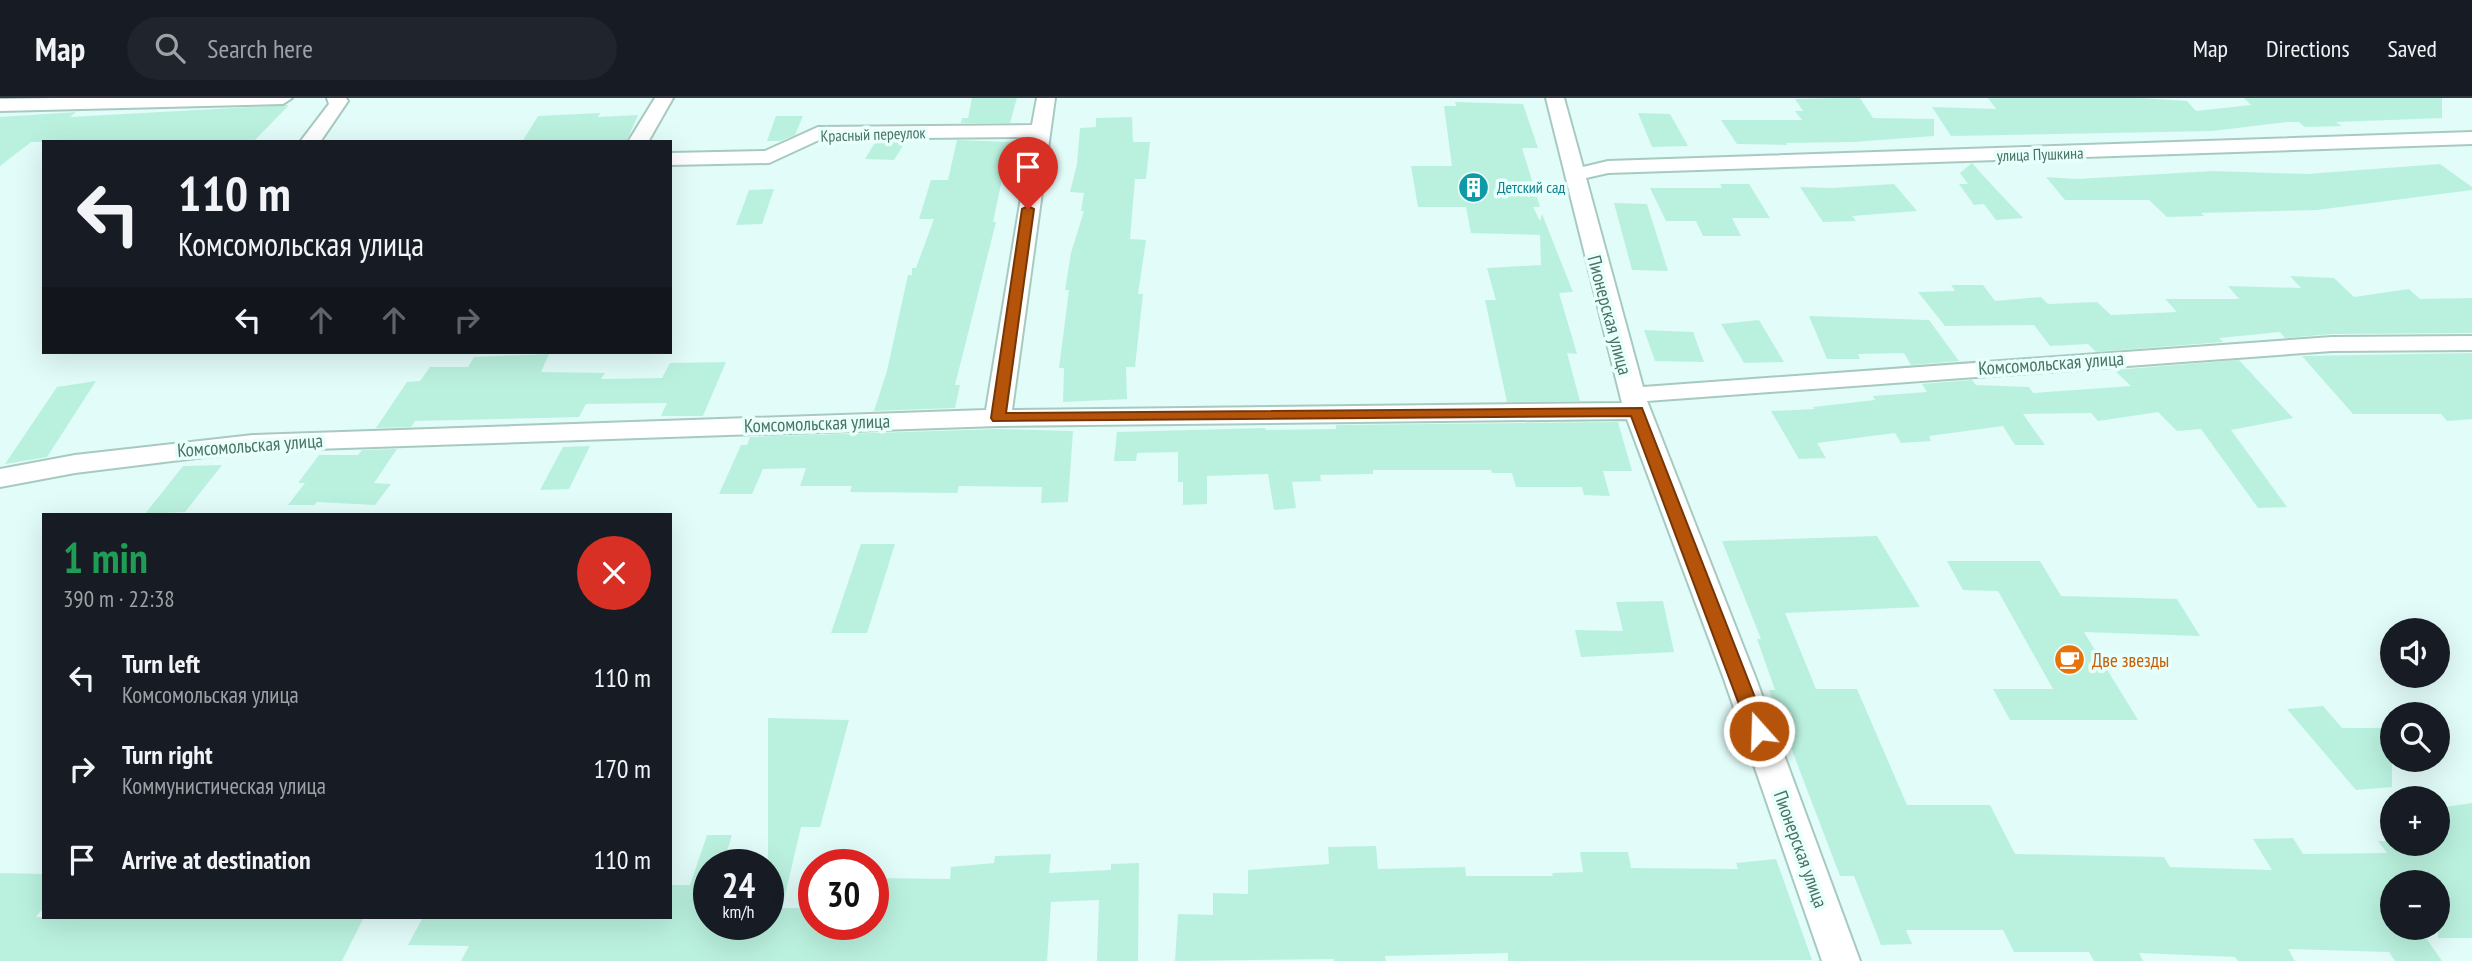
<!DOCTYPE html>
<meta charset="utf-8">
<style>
body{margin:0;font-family:"PT Sans Narrow",sans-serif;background:#20242c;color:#f1f3f6;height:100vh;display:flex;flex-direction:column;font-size:26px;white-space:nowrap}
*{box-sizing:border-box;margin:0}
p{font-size:23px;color:#9ea1a6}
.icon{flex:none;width:38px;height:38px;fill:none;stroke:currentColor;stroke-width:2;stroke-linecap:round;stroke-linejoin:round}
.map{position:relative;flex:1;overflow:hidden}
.details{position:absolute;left:42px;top:415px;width:630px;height:406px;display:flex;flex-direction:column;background:#171b24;border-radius:0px;box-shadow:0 7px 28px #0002}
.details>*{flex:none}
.guide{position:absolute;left:42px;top:42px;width:630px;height:214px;border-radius:0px;box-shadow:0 7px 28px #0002;background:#171b24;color:#f1f3f6;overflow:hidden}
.fabs{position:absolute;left:2380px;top:520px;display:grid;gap:14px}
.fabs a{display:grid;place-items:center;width:70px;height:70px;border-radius:50%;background:#171b24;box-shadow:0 7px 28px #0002;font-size:35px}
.speed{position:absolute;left:693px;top:751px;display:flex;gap:14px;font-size:35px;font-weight:700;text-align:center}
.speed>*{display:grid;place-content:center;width:91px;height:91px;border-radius:50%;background:#171b24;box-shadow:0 7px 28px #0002;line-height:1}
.speed small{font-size:18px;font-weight:400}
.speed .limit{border:10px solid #d22;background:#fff;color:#111}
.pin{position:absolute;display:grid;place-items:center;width:60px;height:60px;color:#fff;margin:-72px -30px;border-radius:50% 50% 50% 0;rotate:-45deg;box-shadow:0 0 7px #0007}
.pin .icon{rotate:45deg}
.me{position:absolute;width:77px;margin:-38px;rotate:340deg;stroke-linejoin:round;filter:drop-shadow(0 0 5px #0008)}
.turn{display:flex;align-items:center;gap:24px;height:147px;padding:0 21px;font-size:32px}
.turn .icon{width:91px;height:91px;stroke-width:2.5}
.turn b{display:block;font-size:49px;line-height:60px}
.lanes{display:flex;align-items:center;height:66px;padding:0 21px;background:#0003;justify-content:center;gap:35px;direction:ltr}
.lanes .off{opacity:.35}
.round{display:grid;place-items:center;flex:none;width:74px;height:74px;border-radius:37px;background:#20242c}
.summary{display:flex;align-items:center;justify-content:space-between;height:119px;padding:0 21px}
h1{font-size:42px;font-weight:700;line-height:52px;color:#1e9e55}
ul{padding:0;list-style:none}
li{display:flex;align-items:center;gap:21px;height:91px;padding:0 21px}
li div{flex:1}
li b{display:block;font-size:26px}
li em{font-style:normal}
header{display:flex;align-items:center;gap:42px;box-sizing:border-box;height:98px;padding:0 35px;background:#171b24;border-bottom:2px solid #363941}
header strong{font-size:33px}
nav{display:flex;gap:38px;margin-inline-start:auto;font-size:24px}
.search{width:490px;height:63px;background:#20242c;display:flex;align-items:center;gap:18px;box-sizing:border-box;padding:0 24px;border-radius:38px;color:#9ea1a6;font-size:26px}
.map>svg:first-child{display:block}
.building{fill:#baf1de}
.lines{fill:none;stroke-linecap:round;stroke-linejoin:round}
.street-casing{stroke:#a7cac0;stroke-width:4}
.street{fill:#fff;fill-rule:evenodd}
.route{fill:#b45309;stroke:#753606;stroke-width:2}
.labels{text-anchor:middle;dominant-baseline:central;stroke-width:7;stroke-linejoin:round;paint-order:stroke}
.far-street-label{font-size:16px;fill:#497363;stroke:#e8fffc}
.far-culture-label{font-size:16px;fill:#0d838f;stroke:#e8fffc;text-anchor:start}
.street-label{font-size:19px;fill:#497363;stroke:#e8fffc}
.food-label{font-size:19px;fill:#c56008;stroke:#e8fffc;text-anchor:start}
</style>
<header>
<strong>Map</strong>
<div class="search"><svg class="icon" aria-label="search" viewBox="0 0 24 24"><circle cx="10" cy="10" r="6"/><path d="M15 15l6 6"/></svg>Search here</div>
<nav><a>Map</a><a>Directions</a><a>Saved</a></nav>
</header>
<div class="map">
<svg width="2472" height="863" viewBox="0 0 2472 863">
<rect width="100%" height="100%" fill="#e2fcf9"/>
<!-- building -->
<g class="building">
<polygon points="972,0 1017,0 1010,25 961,25 962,20 968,20"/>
<polygon points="1834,0 1860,0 1873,20 1934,21 1934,38 1853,44 1786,45 1787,47 1737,46 1721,22 1802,22 1795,13 1803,13 1795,1"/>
<polygon points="1988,0 2140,0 2187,3 2196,13 2251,7 2244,0 2442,0 2442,20 2336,24 2342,28 2305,29 2299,24 2287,24 2212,33 1951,38 1932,9 1996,11"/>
<polygon points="1455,4 1523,6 1538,50 1522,50 1540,109 1533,109 1540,123 1542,116 1573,194 1559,195 1577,256 1567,255 1580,303 1507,304 1485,202 1496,202 1487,170 1541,167 1540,137 1471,135 1466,109 1418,109 1411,68 1452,68 1444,8 1456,8"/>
<polygon points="289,7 253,44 31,44 0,68 0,19 76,14 70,19"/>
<polygon points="600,15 598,19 638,17 626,44 522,44 538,18"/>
<polygon points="1638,15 1670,16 1688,48 1652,49"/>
<polygon points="776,18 803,18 795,37 780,43 767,43"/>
<polygon points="1132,19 1133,44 1150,44 1146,81 1135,81 1130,141 1146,142 1138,196 1143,196 1135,269 1126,269 1127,301 1063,304 1064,270 1059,270 1069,192 1065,192 1071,155 1084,113 1081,113 1084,95 1070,94 1077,66 1080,30 1096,29 1096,20"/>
<polygon points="957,42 1010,44 993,124 996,124 955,287 960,287 955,310 874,313 887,273 908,177 912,177 912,170 916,170 934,121 919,121 931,82 948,82"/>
<polygon points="876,43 906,43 894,62 865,61"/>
<polygon points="1972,65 1990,85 2023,120 1996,122 1984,106 1974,107 1959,86 1968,86 1960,75"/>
<polygon points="2440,66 2472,89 2472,92 2317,112 2201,115 2204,118 2167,119 2149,102 2065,102 2046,79 2077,81 2213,73 2307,76"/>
<polygon points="1720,86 1749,86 1770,120 1732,120 1741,138 1703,138 1696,123 1666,123 1650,90 1722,90"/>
<polygon points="1894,86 1917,113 1852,118 1856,123 1823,124 1800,89 1832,90"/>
<polygon points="774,91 762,126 736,127 749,92"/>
<polygon points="1614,105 1647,106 1668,173 1632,172"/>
<polygon points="2290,178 2334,180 2354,199 2409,191 2420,201 2472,200 2472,235 2332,236 2285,240 2280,234 2219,240 2223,244 2096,254 2088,246 2050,248 2034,227 1945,228 1918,194 1955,193 1951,187 1983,187 1995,203 2041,199 2048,206 2097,204 2111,217 2177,214 2165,201 2239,201 2228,188 2301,190"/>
<polygon points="1809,218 1929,222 1959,263 1911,267 1904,255 1858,256 1860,261 1827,261"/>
<polygon points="1759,222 1784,264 1744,265 1721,226"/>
<polygon points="1644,232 1693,234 1704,264 1655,263"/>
<polygon points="2472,255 2472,321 2447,323 2441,316 2353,316 2302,258"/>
<polygon points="549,256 541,274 605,275 601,281 662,280 670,265 726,264 703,318 661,318 667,305 586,306 579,319 415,323 411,329 376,330 407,284 420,283 430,269 468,269 474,259"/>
<polygon points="2239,262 2293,320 2231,332 2287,409 2258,410 2201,331 2177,333 2158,314 2098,323 2091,315 2023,316 2045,347 2015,347 2003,328 1929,338 1931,343 1901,345 1895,335 1817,345 1826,360 1799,361 1771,313 1815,311 1813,309 1875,302 1873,298 1927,294 1922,286 1972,282 1976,287 2029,289 2033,295 2131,288 2114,272"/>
<polygon points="96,283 47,359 5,366 57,289"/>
<polygon points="1618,324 1632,373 1603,373 1610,398 1584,397 1582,389 1516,389 1512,375 1492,375 1491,372 1373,372 1373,376 1320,377 1321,383 1292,384 1296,410 1274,412 1268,376 1207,378 1207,406 1183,407 1183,384 1178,384 1178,354 1137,355 1136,363 1114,363 1117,334 1265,330 1266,332 1336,331 1336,327"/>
<polygon points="998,331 1073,333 1068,404 1041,405 1042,389 959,388 957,395 850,394 852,388 800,388 806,370 763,371 752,396 719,396 741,347 747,347 750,339"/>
<polygon points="590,348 569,391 540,392 563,349"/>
<polygon points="397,351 374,385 391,386 375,407 317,404 314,407 288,407 305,385 298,385 319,357 358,357 362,352"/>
<polygon points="222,367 185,414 145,416 183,368"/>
<polygon points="1877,438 1920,509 1785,515 1816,591 1857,591 1907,707 1990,707 2015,756 2164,759 2170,769 2272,772 2253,741 2293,740 2303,756 2387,755 2378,743 2438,746 2438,710 2472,705 2472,840 2438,840 2438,784 2392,784 2392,830 2419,830 2442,863 2395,863 2389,854 2288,851 2295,863 2238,863 2235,859 2139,855 2143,863 2094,863 2089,854 2014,854 2003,832 1906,832 1912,846 1881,847 1854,778 1840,778 1769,592 1775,592 1757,541 1761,541 1722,443"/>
<polygon points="861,446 895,446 867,535 831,535"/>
<polygon points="1947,463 2040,463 2061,498 2177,501 2200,538 2084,534 2138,622 2010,622 1993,591 2053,591 1998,493 1963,492"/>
<polygon points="1663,503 1674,554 1581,559 1575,532 1623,533 1616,504"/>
<polygon points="2323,608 2342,630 2392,630 2392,689 2356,692 2287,611"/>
<polygon points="768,620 849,622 820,729 801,729 782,810 814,810 814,826 873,826 873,780 950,781 951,769 994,765 995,758 1051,756 1049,775 1111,772 1111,766 1139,765 1138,863 1097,863 1099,802 1051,804 1047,863 461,863 469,848 408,847 423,819 670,819 670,787 690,787 707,737 732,737 723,766 709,766 709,826 768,826"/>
<polygon points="1376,748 1378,771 1465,769 1466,778 1553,778 1552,775 1583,774 1580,754 1628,754 1631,770 1738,771 1736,765 1776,761 1812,862 1508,863 1508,855 1385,858 1386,863 1334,863 1334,861 1175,863 1178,816 1213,817 1213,795 1248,796 1248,772 1329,766 1328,749"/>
<polygon points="0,775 44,776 44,809 36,819 364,819 342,863 0,863"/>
</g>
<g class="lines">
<defs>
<g id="street">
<polygon points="58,0 292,0 283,6 0,13 0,1"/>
<polygon points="327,0 346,0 348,3 320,44 300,44 329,6"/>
<polygon points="655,0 673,0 648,44 628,44"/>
<polygon points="1037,0 1055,0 1012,312 1622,305 1546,0 1564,0 1583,69 1608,63 2472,34 2472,46 1608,75 1586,80 1643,289 2332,239 2472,238 2472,252 2332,253 1647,303 1756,581 1860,863 1822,863 1724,581 1627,321 998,328 253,353 75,375 0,389 0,371 75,357 253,337 986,312 1031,39 821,41 769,65 670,67 670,55 765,53 818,29 1032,27"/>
</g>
</defs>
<!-- street casing -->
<use href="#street" class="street-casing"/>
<!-- street -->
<use href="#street" class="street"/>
</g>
<!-- route -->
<polygon class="route" points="1028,108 1034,111 1006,315 1642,310 1768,633 1765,638 1759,640 1752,638 1749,633 1631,318 993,323 991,320 1022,111"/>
<!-- icons -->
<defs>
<symbol id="building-disc" viewBox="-11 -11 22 22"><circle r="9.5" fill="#0f9aa8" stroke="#e8fffc"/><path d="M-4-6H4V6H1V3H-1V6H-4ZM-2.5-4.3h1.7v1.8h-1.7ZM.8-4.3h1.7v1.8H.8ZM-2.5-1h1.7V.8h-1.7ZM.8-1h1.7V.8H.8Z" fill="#fff"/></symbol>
<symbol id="cafe-disc" viewBox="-11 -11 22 22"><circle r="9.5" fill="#e8710a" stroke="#e8fffc"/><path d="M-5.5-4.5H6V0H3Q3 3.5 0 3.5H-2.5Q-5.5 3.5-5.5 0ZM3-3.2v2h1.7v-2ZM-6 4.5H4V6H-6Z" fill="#fff"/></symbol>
</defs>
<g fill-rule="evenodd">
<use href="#building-disc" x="1456" y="72" width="35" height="35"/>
<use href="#cafe-disc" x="2052" y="544" width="35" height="35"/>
</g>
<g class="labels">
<!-- far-street labels -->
<g class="far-street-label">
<text transform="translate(873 36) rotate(-2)">Красный переулок</text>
<text transform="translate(2040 56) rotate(-2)">улица Пушкина</text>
</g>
<!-- far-culture labels -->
<g class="far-culture-label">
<text x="1497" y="89">Детский сад</text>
</g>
<!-- street labels -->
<g class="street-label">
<text transform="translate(1610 217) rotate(75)">Пионерская улица</text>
<text transform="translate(2051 265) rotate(-4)">Комсомольская улица</text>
<text transform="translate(817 325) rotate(-2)">Комсомольская улица</text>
<text transform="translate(250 347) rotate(-4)">Комсомольская улица</text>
<text transform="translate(1801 751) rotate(70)">Пионерская улица</text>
</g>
<!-- food labels -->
<g class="food-label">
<text x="2092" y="562">Две звезды</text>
</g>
</g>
</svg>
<div class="fabs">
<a><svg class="icon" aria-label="sound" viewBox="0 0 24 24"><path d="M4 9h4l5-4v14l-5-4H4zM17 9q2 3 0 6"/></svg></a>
<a><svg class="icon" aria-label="search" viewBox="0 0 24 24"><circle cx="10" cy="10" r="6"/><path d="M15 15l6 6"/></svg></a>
<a>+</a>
<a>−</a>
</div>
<div class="speed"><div>24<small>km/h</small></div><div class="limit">30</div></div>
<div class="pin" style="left:1028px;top:111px;background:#d93025"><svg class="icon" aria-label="arrive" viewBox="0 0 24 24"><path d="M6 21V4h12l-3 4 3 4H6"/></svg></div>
<svg class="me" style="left:1759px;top:633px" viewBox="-20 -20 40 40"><circle r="17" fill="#b45309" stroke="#fff" stroke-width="3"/><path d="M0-11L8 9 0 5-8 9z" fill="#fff"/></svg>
<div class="guide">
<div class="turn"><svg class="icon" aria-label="left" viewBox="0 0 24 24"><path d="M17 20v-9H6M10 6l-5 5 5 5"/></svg><div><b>110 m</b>Комсомольская улица</div></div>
<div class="lanes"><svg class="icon" aria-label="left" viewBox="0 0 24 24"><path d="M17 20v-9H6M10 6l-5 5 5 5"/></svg><svg class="icon off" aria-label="ahead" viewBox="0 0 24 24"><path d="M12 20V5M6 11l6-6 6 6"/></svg><svg class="icon off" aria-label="ahead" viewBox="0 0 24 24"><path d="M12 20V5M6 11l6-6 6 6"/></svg><svg class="icon off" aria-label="right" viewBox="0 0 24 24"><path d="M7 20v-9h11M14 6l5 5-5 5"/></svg></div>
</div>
<section class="details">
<div class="summary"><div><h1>1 min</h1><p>390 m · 22:38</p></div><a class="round" style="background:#d93025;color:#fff"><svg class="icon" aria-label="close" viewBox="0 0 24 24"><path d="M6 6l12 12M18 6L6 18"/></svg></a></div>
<ul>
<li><svg class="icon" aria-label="left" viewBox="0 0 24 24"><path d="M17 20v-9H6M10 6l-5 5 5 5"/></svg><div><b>Turn left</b><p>Комсомольская улица</p></div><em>110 m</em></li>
<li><svg class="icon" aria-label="right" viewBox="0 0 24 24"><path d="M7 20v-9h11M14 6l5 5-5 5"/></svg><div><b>Turn right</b><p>Коммунистическая улица</p></div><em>170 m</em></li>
<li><svg class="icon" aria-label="arrive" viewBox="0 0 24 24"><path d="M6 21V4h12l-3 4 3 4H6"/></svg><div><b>Arrive at destination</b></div><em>110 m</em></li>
</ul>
</section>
</div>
